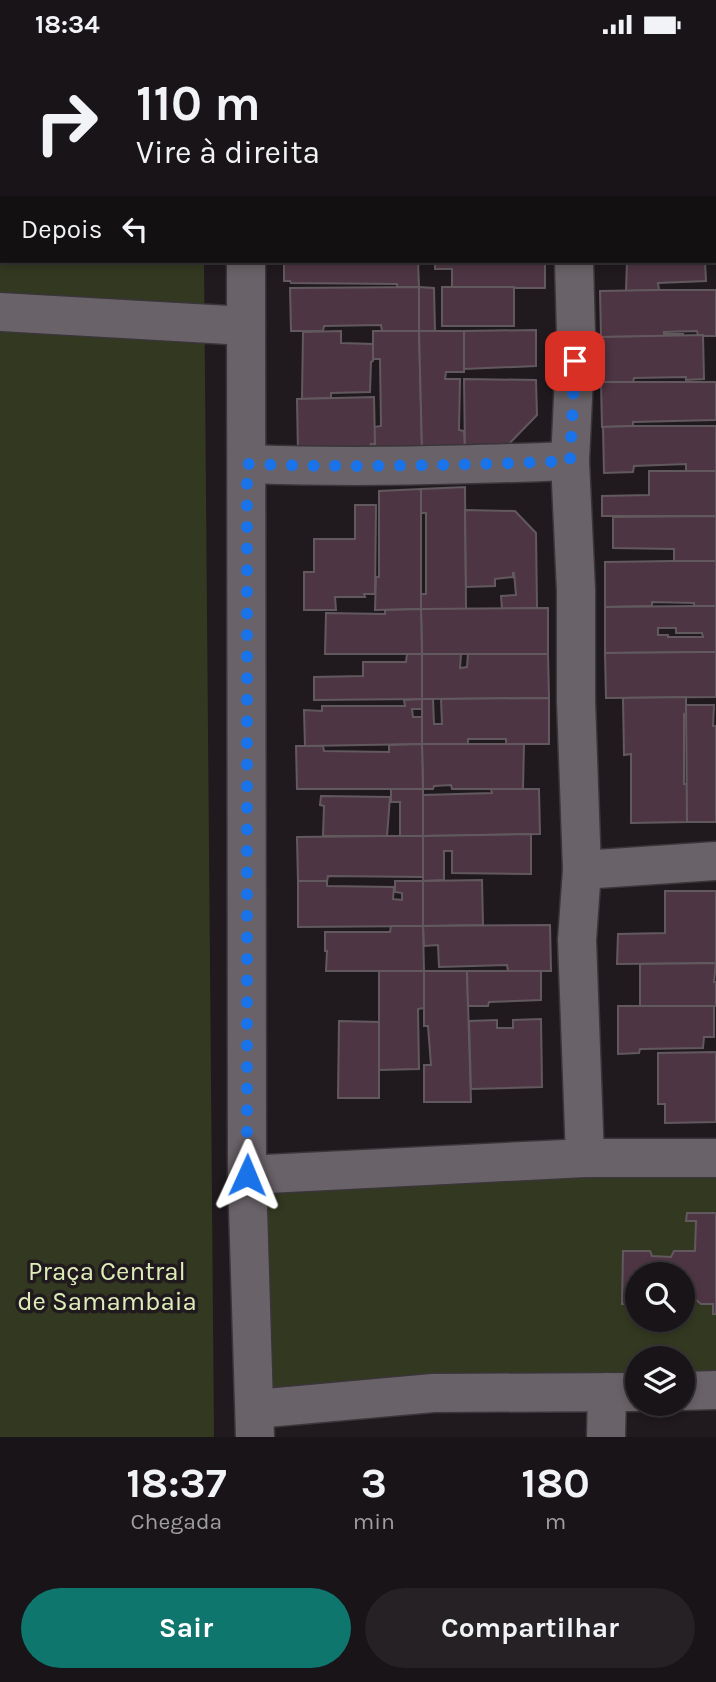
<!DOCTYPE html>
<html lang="pt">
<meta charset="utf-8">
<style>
body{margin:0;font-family:Karla,sans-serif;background:#252124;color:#f1f3f6;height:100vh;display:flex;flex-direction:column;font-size:26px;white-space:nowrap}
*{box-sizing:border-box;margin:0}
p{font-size:23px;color:#9f9ea1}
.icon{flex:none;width:38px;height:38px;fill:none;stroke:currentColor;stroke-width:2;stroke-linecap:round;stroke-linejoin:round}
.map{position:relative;height:1388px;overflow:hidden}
.sheet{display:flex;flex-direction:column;background:#181417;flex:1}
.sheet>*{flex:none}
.banner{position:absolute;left:0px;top:0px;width:718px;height:214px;box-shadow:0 4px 10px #0003,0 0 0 2px #363336;background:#181417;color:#f1f3f6;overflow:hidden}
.controls{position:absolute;left:625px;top:1213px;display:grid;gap:14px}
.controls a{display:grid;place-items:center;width:70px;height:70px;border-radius:50%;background:#181417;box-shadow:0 4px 10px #0003,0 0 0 2px #363336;font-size:35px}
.pin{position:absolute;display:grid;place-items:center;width:60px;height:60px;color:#fff;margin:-30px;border-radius:14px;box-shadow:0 4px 10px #0006}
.me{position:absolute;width:77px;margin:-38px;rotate:1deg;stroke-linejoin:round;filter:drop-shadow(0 0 5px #0008)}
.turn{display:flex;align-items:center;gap:24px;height:147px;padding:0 21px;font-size:32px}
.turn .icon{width:91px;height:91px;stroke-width:2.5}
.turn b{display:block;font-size:49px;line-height:60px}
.then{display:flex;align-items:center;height:66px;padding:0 21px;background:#0003;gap:14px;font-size:26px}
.eta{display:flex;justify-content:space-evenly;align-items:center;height:119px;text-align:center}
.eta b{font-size:42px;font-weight:700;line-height:49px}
.action{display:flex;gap:14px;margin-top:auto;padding:14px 21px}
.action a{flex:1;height:80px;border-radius:42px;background:#0f766e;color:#fff;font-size:28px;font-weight:700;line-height:80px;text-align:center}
.action a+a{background:#252124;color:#f1f3f6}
.status{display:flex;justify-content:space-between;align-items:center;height:49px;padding:0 35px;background:#181417;direction:ltr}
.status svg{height:19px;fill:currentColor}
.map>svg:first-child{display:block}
.green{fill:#333920;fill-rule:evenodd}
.building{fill:#4e3543;stroke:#62595e;stroke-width:2;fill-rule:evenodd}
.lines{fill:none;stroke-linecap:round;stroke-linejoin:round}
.minor-casing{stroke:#393538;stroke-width:41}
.minor{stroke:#696268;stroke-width:38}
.route{stroke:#1a73e8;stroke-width:12;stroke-dasharray:0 21.6}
.labels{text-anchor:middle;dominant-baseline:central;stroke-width:7;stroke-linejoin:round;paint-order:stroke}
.park-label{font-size:26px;fill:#deecb7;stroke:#201a1f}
</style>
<div class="status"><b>18:34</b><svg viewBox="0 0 49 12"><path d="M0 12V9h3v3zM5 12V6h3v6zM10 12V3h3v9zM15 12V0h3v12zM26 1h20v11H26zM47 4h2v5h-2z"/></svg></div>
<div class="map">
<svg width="716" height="1388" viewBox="0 0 716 1388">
<rect width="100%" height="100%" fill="#201a1f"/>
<!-- green -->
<g class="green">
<polygon points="0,0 203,0 203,2 2,2 2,212 204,212 214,1388 0,1388"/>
<path d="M716,1124V1350L683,1351L682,1309H637V1353L250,1366L249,1129ZM637,1225H682V1270H637Z"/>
</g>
<!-- building -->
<g class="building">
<rect x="326" y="0" width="128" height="2"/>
<rect x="454" y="0" width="136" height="2"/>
<polygon points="284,212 418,212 419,238 397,238 397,235 291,234 290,232 284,232"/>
<polygon points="435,212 545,212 545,239 452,239 452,220 435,220"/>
<polygon points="627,212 705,212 706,232 658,234 659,241 626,242"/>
<polygon points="419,238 419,282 382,282 381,276 324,277 323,282 291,282 290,239"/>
<polygon points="419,238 434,239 435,282 419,282"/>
<rect x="442" y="238" width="72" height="39"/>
<polygon points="659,241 716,241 716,287 698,287 697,282 664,283 664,285 683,285 683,287 601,288 600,242"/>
<polygon points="536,281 536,317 464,320 464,282"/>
<polygon points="341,282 341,294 373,295 373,312 371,313 370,343 331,344 331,349 302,350 303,283"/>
<polygon points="373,282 419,282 422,401 374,401 374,378 381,377 380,310 373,310"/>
<polygon points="419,282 464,282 464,323 446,323 445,330 460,330 459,381 464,382 465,401 422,401"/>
<polygon points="703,286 704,330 686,331 686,328 634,329 633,333 601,333 601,288"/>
<polygon points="464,330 536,331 537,366 503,401 465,401"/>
<polygon points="601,333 716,333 716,371 633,373 633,377 602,378"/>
<polygon points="374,348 375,395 371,395 370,401 298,405 297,350"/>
<polygon points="633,377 716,377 716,422 686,422 686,415 634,417 633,423 604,424 603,378"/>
<polygon points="649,422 716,422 716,467 602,467 602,447 649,446"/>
<polygon points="465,438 466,560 421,560 421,545 426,545 426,464 421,464 421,440"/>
<polygon points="421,440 421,560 375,561 376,528 379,528 379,442"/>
<polygon points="355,456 376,456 375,545 364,545 365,548 335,548 336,561 304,561 304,523 314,523 314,490 355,490"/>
<polygon points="465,461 515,462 536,484 537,559 502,560 501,547 516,546 514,524 513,524 513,528 495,530 495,537 466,538"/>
<polygon points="716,467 716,512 674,512 674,500 613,499 613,468"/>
<polygon points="674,512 716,512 716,557 694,557 694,554 652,553 652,557 605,558 605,513"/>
<path d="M694,557H716V603L605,604V558ZM658,579H676V584H702L703,588H668V586H658Z"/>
<polygon points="548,559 548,605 422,605 421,560"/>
<polygon points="421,560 422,605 325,605 326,564 385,565 385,561"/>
<polygon points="701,603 716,603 716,648 606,649 605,604"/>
<polygon points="407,605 422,605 422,650 314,651 314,628 363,627 363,613 406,613"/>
<polygon points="422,605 461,605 460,619 467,618 468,605 548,605 549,649 422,650"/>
<polygon points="686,648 686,666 684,665 684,735 687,735 687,773 631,774 631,705 624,706 623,649"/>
<polygon points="549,649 549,695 506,695 506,690 468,690 468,695 422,695 422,650 433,650 434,675 442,675 441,650"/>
<polygon points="422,650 422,660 412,660 413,668 422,668 422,695 305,697 304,661 322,662 322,657 405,657 404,651"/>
<polygon points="686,656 714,656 713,677 716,677 716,773 687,773"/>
<polygon points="422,695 524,695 523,740 452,740 451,736 434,737 433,740 423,740"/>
<polygon points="422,695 423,740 297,740 296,697 323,697 324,702 389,703 389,696"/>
<polygon points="391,740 423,740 423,787 400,787 400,753 391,753"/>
<polygon points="491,740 539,740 540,785 423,787 423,746 492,744"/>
<polygon points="321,747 390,748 387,787 323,787 324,757 320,756"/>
<polygon points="531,785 531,825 452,824 452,802 444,802 444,831 423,832 423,787"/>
<polygon points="387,787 423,787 423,828 328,827 327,833 298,832 297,788"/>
<polygon points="482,831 483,876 423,877 423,832"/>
<polygon points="298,832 327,832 327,837 394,838 393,850 402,851 402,844 395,843 395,832 423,832 423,877 298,878"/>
<polygon points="665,842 716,842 716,914 617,915 618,885 665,884"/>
<polygon points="550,876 551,922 508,922 507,916 439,918 438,896 424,897 423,877"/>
<polygon points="391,877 423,877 424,922 326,922 327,902 325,902 325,883 390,883"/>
<polygon points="716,914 714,933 716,933 716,957 640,957 640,915"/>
<polygon points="379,922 424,922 424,959 418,960 419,1020 379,1021"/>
<polygon points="424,922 467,922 471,1053 424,1053 424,1016 431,1016 428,977 424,977"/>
<polygon points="467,922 541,922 541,951 489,953 488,957 468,957"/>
<polygon points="618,957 714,957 714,988 704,988 703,999 640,1000 639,1004 618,1005"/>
<polygon points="541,970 542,1038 471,1040 469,972 497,971 497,979 513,979 513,971"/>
<polygon points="339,972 379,973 379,1049 338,1049"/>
<polygon points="716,1003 716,1073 665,1074 665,1055 658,1055 658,1004"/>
<polygon points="687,1164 716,1164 716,1265 713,1265 713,1255 701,1255 695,1250 682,1250 682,1225 637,1225 637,1255 622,1255 623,1202 650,1202 652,1207 671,1208 674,1202 695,1202 696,1172 686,1172"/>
</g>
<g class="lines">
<defs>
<g id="minor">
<polyline points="246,0 246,2"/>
<polyline points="615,2 615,0"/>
<polyline points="246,212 247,1126 255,1388"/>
<polyline points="574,212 576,286 570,412 576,541 576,652 582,821 577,891 585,1109"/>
<polyline points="0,263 246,277"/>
<path d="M247,415C355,419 462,416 570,412"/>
<polyline points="582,821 716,812"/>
<polyline points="247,1126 585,1109 716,1109"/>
<polyline points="682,1342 716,1341"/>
<polyline points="255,1360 433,1344 637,1343"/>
<polyline points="606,1388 607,1343"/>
</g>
</defs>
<!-- minor casing -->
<use href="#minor" class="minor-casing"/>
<!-- minor -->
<use href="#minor" class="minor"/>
</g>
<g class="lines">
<!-- route -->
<path class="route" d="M247,1126V415C354,419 462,416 570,412L575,312"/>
</g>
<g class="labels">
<!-- park labels -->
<g class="park-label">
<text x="107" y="1222">Praça Central<tspan x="107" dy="30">de Samambaia</tspan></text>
</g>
</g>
</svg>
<div class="controls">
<a><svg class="icon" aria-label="search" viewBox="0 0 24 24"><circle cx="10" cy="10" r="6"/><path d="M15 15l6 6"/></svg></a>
<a><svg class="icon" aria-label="layers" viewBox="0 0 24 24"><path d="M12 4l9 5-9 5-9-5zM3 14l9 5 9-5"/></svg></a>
</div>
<div class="pin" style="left:575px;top:312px;background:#d93025"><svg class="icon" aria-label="arrive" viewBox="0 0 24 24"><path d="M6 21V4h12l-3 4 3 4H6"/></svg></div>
<svg class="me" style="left:247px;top:1126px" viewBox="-20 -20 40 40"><path d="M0-17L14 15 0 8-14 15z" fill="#1a73e8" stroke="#fff" stroke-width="4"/></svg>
<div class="banner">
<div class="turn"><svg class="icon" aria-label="right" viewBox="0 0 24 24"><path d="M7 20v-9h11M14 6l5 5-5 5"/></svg><div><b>110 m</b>Vire à direita</div></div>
<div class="then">Depois<svg class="icon" aria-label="left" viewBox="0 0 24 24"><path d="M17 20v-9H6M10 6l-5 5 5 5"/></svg></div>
</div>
</div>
<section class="sheet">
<div class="eta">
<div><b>18:37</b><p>Chegada</p></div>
<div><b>3</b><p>min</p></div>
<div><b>180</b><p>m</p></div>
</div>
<div class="action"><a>Sair</a><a>Compartilhar</a></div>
</section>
